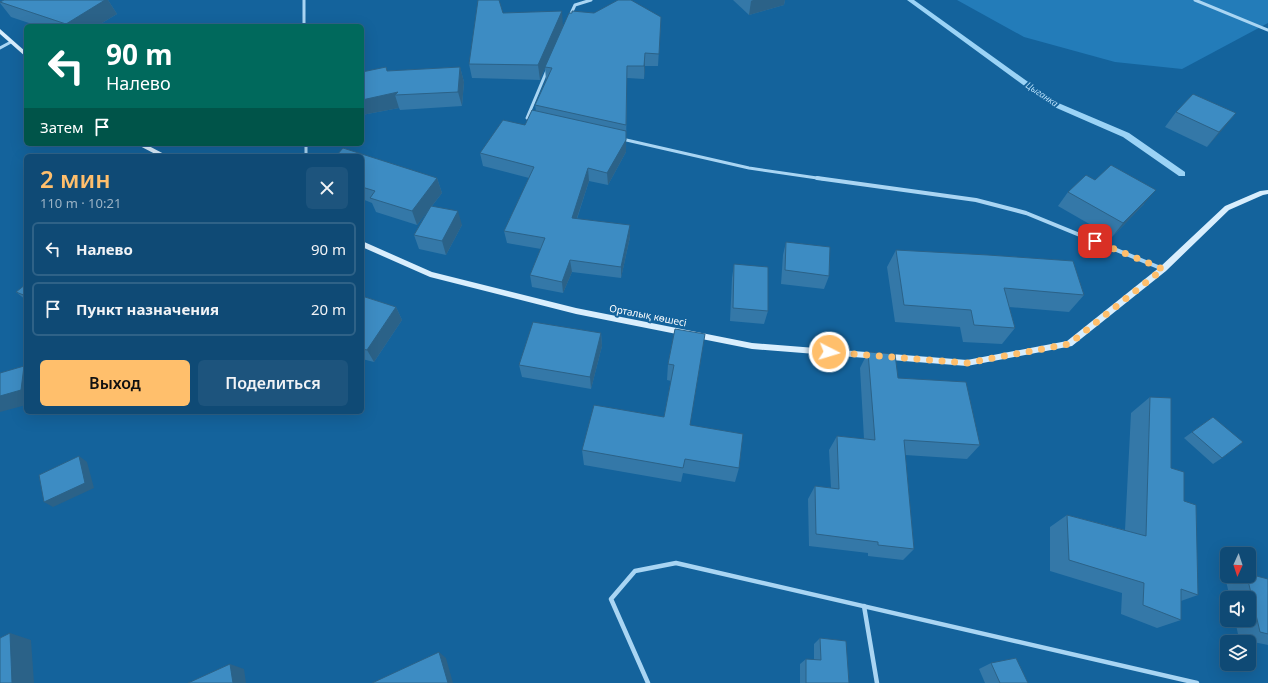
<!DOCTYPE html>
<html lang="ru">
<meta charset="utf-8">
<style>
body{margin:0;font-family:"Noto Sans",sans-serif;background:#1d547d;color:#f1f3f6;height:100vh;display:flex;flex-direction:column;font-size:15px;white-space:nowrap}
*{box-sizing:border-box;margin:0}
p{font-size:13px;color:#9bb3c5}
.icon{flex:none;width:22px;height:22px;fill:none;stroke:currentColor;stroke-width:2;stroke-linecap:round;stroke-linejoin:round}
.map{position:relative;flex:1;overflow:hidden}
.drawer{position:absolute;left:24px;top:154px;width:340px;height:260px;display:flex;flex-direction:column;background:#0f4a75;border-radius:6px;box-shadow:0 4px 16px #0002,0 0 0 1px #2f6287}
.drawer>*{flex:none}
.hud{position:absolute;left:24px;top:24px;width:340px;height:122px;border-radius:6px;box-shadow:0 4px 16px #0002,0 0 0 1px #2f6287;background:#00695c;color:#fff;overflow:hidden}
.needle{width:26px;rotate:183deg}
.fabs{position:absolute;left:1220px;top:547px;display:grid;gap:8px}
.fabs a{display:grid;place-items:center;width:36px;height:36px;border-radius:6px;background:#0f4a75;box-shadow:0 4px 16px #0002,0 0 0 1px #2f6287;font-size:20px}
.pin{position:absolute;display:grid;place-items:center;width:34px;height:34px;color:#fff;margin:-17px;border-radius:8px;box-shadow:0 2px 6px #0006}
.me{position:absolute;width:44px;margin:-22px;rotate:95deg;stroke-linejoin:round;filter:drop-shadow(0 0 3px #0008)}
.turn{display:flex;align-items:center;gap:14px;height:84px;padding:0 16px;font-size:18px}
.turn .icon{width:52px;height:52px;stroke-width:2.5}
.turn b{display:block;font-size:28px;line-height:34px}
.then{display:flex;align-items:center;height:38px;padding:0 16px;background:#0003;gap:8px;font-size:15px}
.round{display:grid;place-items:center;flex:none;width:42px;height:42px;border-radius:6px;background:#1d547d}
.head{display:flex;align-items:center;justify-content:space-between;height:68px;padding:0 16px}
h1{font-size:24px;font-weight:600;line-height:30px;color:#ffbf6c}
.cta{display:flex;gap:8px;margin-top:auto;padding:8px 16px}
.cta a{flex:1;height:46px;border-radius:6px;background:#ffbf6c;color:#111;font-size:16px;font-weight:600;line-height:46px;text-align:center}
.cta a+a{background:#1d547d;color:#f1f3f6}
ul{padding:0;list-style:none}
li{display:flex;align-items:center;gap:12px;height:54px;margin:0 8px 6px;padding:0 8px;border:2px solid #2f6287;border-radius:6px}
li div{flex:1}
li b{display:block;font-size:15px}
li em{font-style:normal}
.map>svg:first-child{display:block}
.green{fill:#237cb9}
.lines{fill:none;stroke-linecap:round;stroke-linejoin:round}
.stream{fill:#9bd3f6;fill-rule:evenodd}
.street-far2{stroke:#a9d5f3;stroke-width:3}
.street-far1{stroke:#a9d5f3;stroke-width:4}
.street{stroke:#a9d5f3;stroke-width:4.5}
.secondary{fill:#d9eefd;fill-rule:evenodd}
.wall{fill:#3478a8}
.shaded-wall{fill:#2b6288}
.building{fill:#3d8cc3;stroke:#2b6288}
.route{stroke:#ffbf6c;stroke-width:7;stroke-dasharray:0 12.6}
.labels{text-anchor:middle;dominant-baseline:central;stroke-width:4;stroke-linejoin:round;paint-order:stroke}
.far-water-label{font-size:9px;font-style:italic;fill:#b6dffa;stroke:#14639c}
.street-label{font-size:10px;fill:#fff;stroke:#14639c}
</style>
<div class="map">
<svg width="1268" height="683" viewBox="0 0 1268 683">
<rect width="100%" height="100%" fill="#14639c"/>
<!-- green -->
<polygon class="green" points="957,0 1268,0 1268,23 1182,69 1115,62 1024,37"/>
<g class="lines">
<!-- stream -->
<polygon class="stream" points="907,0 914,0 1056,102 1129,133 1185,172 1185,176 1179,176 1123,137 1052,106"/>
<!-- street-far2 -->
<g class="street-far2">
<polyline points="304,0 304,26"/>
<polyline points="1195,0 1268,30"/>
<polyline points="569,18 575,5 591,0"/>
<polyline points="0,48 11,42"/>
<polyline points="533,119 527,118 548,68"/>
<polyline points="622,139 749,168 824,179"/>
<polyline points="306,144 306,156"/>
</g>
<!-- street-far1 -->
<polyline class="street-far1" points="817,178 976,200 1026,213 1163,269"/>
<!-- street -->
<g class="street">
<polyline points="864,606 877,683"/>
<polyline points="648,683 611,599 635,571 676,563 1197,683"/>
</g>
<!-- secondary -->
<g class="secondary">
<polygon points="0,29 26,52 26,57 0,34"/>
<polygon points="136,144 145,144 168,156 159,156"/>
<polygon points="1268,190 1268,194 1263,195 1229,210 1166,271 1072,346 967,366 752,349 576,314 430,277 362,247 362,241 432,272 576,308 752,343 967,360 1067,341 1160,267 1225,206 1260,191"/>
</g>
</g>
<!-- wall -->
<g class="wall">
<polygon points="4,0 108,0 117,14 97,26 38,26 11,17 0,3 0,2"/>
<polygon points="733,0 785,0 784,5 749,15"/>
<polygon points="503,13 563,26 661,17 658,66 645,66 644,79 627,78 626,152 608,185 589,181 577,219 630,237 621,278 572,272 563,293 532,287 530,275 541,249 507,243 504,231 529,178 483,166 480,153 525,125 536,111 535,105 546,80 545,68 540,80 472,78 469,64"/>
<polygon points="386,67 387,71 460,67 464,82 462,106 400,110 399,108 362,115"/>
<polygon points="1176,112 1236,113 1207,147 1165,127"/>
<polygon points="362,156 437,178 442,193 432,206 462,225 446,255 419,249 414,235 429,209 417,225 376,212 372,203 362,199"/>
<polygon points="1095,180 1144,204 1112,237 1058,206 1068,192"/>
<polygon points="786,242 829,276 824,289 781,284 783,255"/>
<polygon points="896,250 1084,295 1069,312 1009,307 1015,328 1002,344 963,342 960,327 895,322 887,267"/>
<polygon points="734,264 768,311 764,324 730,321 732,278"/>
<polygon points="26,284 26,300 16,292"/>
<polygon points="362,296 396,307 402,320 374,362 362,359"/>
<polygon points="675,329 690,425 739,468 735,482 683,473 681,482 584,465 582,450 664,417 671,381 667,380 668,364"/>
<polygon points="601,333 602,346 591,389 522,377 519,365"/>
<polygon points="868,352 898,378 980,445 967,459 905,455 914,549 903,560 868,556 868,553 809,546 808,499 815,486 831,488 829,450 837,436 864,439 860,368"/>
<polygon points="1150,397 1171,468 1184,501 1198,595 1181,601 1181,620 1157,628 1121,614 1122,593 1050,571 1050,527 1067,515 1125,530 1131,413"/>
<polygon points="1213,417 1222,458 1213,464 1184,438"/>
<polygon points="1240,576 1249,576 1268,579 1268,645 1239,639 1235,620 1249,620 1249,598 1230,598 1226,581"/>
<polygon points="820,638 849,683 800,683 800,664 806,659 814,660 814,644"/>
<polygon points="991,663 1028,683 985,683 979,669"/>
</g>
<!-- shaded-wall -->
<g class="shaded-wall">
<polygon points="105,0 108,0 117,14 97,26 67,26 66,24"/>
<polygon points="753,0 785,0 784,5 749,15 751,1"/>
<polygon points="562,11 563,26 540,80 538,65"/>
<polygon points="645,53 645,66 644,79 644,66"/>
<polygon points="460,67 464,82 462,106 458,92"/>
<polygon points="398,92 395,95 399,108 362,115 362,100"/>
<polygon points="1236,113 1224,128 1207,147 1219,132"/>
<polygon points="626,131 626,152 608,185 607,173"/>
<polygon points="588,168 589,181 573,230 572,218"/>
<polygon points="437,178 442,193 417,225 412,211"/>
<polygon points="1156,190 1144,204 1112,237 1123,223"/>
<polygon points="458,211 462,225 446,255 442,241"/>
<polygon points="630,225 630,237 621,278 621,267"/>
<polygon points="570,260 572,272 563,293 562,282"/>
<polygon points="396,307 402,320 374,362 367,350"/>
<polygon points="601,333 602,346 591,389 590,377"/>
<polygon points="24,366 26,367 26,405 0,412 0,396"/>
<polygon points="79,456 87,462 94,488 53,507 44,502"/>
<polygon points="10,633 31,640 34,683 12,683"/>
<polygon points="439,652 446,658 453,683 448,683"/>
<polygon points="230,664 244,669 246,683 233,683"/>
</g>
<!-- building -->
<g class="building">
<polygon points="4,0 105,0 66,24 0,2"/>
<polygon points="478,0 499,0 503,13 562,11 538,65 469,64"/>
<polygon points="618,0 631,0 661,17 659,54 645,53 644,66 627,66 626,125 535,105 552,68 545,67 569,13 572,13 572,11 594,13"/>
<polygon points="386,67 387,71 460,67 458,92 395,95 398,92 362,100 362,72"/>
<polygon points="1193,94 1236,113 1219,132 1176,112"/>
<polygon points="532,110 626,131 626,140 607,173 588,168 572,218 630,225 621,267 570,260 562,282 530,275 545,238 504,231 534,167 480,153 503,120 525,125"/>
<polygon points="343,148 437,178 412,211 370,198 375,191 362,187 362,156 336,156"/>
<polygon points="1111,165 1156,190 1123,223 1068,192 1086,175 1095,180"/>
<polygon points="431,206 458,211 442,241 414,235"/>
<polygon points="786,242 830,247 829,276 785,270"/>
<polygon points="896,250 988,255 1073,261 1084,295 1004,288 1015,328 974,325 971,310 904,305"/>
<polygon points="734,264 768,267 768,311 733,308"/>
<polygon points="26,284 26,296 16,292"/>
<polygon points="362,296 396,307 367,350 362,349"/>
<polygon points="533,322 601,333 590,377 519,365"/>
<polygon points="675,329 705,334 690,425 743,434 739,468 685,459 683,468 582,450 594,405 664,417 674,365 668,364"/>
<polygon points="868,352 895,354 898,378 966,382 980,445 904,440 914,549 878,545 878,542 816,534 815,486 839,489 837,436 875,440"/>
<polygon points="24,366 21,390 0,396 0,373"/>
<polygon points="1150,397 1171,398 1171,468 1184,472 1184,501 1196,505 1198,595 1181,589 1181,620 1143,605 1144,583 1069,560 1067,515 1146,536"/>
<polygon points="1213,417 1243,442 1222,458 1192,432"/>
<polygon points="79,456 85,483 44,502 39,475"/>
<polygon points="1249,574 1268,579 1268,634 1260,632 1247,576 1249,576"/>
<polygon points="10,633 12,683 0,683 0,638"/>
<polygon points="820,638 846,641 849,683 806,683 806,659 821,660"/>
<polygon points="439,652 448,683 372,683"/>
<polygon points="1016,658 1028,683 1000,683 991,663"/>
<polygon points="230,664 233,683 188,683"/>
</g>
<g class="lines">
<!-- route -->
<polyline class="route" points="829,352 967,363 1069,344 1163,269 1095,241"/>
</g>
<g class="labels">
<!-- far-water labels -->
<g class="far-water-label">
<text transform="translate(1042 94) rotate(34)">Цыганка</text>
</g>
<!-- street labels -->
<g class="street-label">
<text transform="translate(648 315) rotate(11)">Орталық көшесі</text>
</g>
</g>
</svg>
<div class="fabs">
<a><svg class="needle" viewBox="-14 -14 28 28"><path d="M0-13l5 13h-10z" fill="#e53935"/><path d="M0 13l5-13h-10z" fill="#9bb3c5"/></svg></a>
<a><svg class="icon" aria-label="sound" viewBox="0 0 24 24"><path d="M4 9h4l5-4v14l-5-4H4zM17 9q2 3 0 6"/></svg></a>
<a><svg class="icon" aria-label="layers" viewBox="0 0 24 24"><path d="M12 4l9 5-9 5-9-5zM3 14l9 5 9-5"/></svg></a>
</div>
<div class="pin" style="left:1095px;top:241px;background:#d93025"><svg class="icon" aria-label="arrive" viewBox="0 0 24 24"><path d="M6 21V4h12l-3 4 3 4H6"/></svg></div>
<svg class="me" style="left:829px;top:352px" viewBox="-20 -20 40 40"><circle r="17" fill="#ffbf6c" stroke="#fff" stroke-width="3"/><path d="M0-11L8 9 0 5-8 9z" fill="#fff"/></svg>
<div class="hud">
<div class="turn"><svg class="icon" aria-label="left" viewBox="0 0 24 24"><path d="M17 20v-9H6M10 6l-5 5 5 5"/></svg><div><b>90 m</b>Налево</div></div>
<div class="then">Затем<svg class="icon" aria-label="arrive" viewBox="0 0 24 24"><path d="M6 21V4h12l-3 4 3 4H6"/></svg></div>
</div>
<section class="drawer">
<div class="head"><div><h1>2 мин</h1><p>110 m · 10:21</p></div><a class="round"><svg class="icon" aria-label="close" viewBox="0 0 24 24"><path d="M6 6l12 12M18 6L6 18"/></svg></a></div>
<ul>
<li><svg class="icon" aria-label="left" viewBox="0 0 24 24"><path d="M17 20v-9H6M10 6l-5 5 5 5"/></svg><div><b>Налево</b></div><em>90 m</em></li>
<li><svg class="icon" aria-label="arrive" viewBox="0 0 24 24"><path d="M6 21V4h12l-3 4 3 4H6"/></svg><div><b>Пункт назначения</b></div><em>20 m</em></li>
</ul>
<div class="cta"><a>Выход</a><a>Поделиться</a></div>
</section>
</div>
